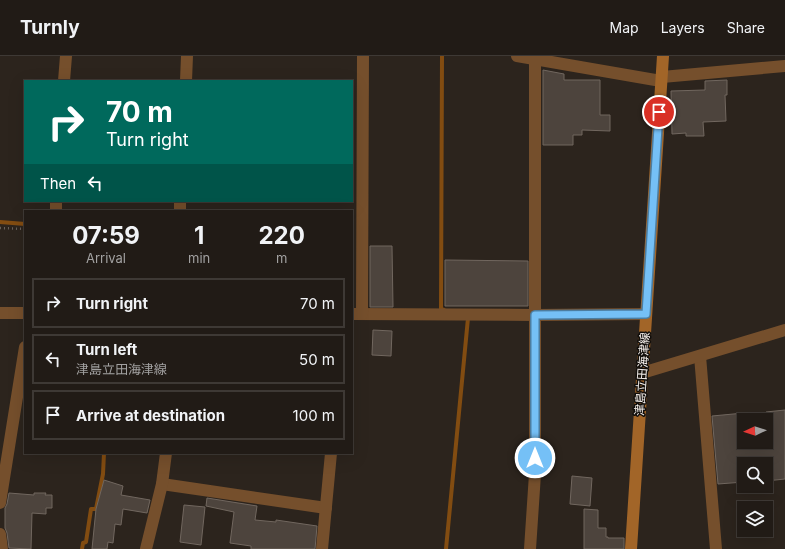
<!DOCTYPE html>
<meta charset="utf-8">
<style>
body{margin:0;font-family:Inter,"Noto Sans JP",sans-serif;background:#2d2823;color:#f1f3f6;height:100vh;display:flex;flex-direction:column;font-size:15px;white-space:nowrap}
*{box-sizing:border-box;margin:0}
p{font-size:13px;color:#a2a1a1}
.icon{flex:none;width:22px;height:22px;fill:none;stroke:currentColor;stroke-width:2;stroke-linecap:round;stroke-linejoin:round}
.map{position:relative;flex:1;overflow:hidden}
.panel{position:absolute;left:24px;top:154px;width:329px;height:244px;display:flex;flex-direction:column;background:#211b16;border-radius:0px;box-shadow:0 4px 16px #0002,0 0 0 1px #3e3935}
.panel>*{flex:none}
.top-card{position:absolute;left:24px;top:24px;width:329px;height:122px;border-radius:0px;box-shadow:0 4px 16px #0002,0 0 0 1px #3e3935;background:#00695c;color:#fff;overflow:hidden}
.needle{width:26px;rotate:266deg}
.controls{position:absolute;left:737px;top:357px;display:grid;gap:8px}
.controls a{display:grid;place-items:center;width:36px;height:36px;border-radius:0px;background:#211b16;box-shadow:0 4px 16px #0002,0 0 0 1px #3e3935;font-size:20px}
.pin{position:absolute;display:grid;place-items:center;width:34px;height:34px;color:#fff;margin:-17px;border:2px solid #fff;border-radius:50%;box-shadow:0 1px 4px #0007}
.me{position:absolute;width:44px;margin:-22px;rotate:0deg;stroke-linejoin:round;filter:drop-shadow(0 0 3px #0008)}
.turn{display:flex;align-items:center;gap:14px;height:84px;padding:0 16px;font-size:18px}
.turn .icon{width:52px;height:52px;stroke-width:2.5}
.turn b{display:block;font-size:28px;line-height:34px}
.then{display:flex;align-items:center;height:38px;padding:0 16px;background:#0003;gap:8px;font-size:15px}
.eta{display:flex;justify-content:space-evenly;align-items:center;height:68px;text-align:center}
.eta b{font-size:24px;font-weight:700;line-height:28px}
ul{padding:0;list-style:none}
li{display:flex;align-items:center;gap:12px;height:50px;margin:0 8px 6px;padding:0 8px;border:2px solid #3e3935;border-radius:0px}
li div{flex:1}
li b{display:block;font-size:15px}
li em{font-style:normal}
header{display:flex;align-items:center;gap:24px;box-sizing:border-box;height:56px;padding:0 20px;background:#211b16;border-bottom:1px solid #3e3935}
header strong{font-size:19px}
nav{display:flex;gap:22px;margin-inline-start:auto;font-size:14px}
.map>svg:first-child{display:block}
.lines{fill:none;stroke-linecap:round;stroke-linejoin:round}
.stream{stroke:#824c11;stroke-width:4}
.building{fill:#4d443d;stroke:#71675f}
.path{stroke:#6a625c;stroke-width:2.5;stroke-dasharray:1 3;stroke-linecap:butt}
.street{stroke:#754f2c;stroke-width:12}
.secondary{stroke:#a26528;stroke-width:12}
.route-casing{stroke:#4c7da0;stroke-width:10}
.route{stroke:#75c0f6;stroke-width:7}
.labels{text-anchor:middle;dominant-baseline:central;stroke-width:3;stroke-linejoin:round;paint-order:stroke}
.street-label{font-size:12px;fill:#f8f2ee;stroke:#110e0b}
</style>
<header>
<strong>Turnly</strong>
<nav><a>Map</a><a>Layers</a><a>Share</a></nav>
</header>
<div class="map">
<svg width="785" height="493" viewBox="0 0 785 493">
<rect width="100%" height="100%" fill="#2c241d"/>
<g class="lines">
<!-- stream -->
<g class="stream">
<polyline points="442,0 441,253 444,254"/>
<polyline points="0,166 25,168"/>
<polyline points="82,493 83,487 86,486 91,453 96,453 103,418 104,397"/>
<polyline points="446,493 468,262"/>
</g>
</g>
<!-- building -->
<g class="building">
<polygon points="543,14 564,18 564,24 600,24 600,59 610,59 610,75 582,74 582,79 573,79 573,89 543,89"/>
<polygon points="727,24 727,39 725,39 726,65 703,66 704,80 686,80 686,77 672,78 671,35 705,34 705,25"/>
<polygon points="370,190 392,190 393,251 370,251"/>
<polygon points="445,204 528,205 528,250 445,250"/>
<polygon points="373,274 392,275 391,300 372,299"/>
<polygon points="785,354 785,423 766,425 766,408 744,408 744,426 718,428 712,360 744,357 744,386 766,386 766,356"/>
<polygon points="572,420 592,422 590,450 570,448"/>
<polygon points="104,424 123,430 121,439 150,444 147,457 123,453 121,469 115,468 113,487 108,486 107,493 92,493 96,453"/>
<polygon points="9,437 34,439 34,437 46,437 45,439 52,439 52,452 46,452 46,458 32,457 31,493 9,492 7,477 5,472 5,452 7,448"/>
<polygon points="207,442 257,450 255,464 276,466 276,464 317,470 315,493 251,493 251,490 230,487 234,456 206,450"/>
<polygon points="184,449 205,451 201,489 180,486"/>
<polygon points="584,453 598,454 598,472 606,472 606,481 608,481 608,482 624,482 624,493 584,493"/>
</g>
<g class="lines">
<!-- path -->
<polyline class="path" points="0,172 25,173"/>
<!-- street -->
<g class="street">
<polyline points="517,0 661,25"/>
<polyline points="662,21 785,10"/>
<polyline points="64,25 66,0"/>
<polyline points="186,25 187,0"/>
<polyline points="56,155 56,145"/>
<polyline points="180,155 180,145"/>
<polyline points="0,257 25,257"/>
<polyline points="352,258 535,259 646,258"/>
<polyline points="362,258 363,0"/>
<polyline points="700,300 716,493"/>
<polyline points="642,317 785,274"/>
<polyline points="162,428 326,452"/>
<polyline points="0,447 25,291"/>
<polyline points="0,478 2,493"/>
<polyline points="146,493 162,428 166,397"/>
<polyline points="322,493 331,397"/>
<polyline points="530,493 535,418 535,0"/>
</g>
<!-- secondary -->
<polyline class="secondary" points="631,493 663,0"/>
</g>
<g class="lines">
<defs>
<polyline id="route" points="535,402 535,259 646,258 659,56"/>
</defs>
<!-- route casing -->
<use href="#route" class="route-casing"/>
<!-- route -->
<use href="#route" class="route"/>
</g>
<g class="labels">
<!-- street labels -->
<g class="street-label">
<text transform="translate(642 318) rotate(-86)">津島立田海津線</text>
</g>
</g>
</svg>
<div class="controls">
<a><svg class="needle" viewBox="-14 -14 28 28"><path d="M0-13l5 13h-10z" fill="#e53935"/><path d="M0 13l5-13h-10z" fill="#a2a1a1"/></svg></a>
<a><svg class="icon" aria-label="search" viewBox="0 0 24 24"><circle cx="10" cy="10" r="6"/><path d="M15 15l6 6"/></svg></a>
<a><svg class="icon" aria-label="layers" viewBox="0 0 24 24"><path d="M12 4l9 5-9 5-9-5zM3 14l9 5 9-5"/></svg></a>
</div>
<div class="pin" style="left:659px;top:56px;background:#d93025"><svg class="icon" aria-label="arrive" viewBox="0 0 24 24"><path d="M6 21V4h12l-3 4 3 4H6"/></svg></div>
<svg class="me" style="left:535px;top:402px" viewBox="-20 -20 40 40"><circle r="17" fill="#75c0f6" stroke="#fff" stroke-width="3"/><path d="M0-11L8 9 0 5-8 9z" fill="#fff"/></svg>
<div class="top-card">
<div class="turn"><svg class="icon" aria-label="right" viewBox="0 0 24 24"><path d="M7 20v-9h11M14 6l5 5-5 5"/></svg><div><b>70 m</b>Turn right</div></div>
<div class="then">Then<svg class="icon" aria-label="left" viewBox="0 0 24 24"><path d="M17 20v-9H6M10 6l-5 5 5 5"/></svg></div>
</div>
<section class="panel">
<div class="eta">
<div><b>07:59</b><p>Arrival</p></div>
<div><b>1</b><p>min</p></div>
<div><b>220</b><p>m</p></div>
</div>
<ul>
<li><svg class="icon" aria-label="right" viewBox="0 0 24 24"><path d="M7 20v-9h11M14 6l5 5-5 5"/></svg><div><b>Turn right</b></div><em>70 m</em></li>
<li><svg class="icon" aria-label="left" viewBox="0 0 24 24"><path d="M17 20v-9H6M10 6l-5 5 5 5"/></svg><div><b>Turn left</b><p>津島立田海津線</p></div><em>50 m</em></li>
<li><svg class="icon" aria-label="arrive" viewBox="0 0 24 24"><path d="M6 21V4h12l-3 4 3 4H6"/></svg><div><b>Arrive at destination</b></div><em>100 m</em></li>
</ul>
</section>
</div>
